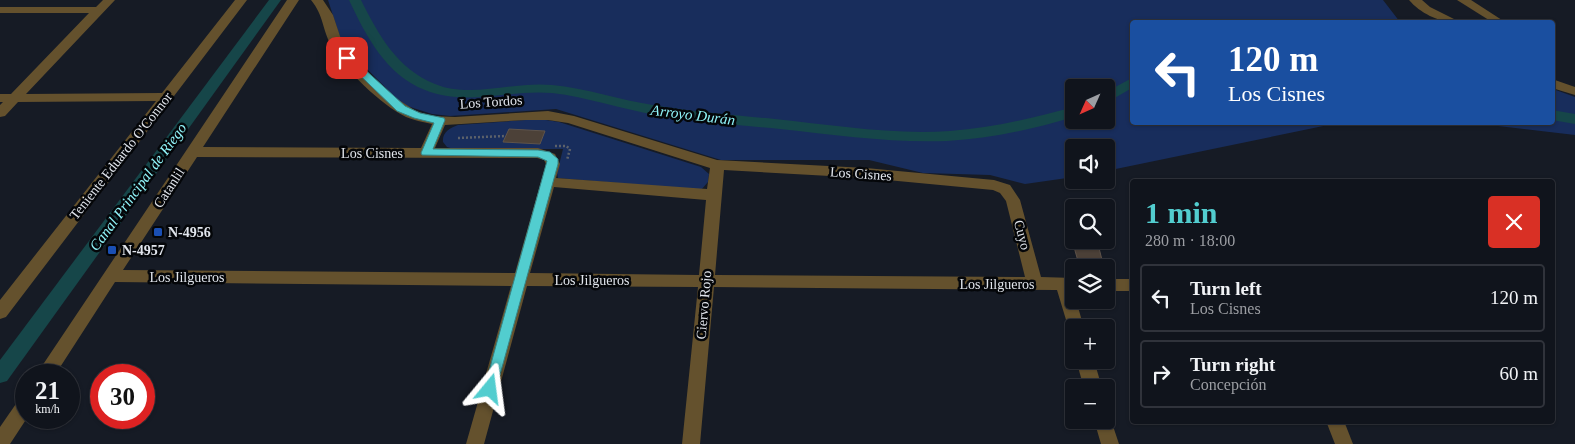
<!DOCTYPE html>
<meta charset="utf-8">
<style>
body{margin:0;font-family:Georgia,serif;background:#191d25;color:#f1f3f6;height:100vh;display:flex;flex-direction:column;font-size:19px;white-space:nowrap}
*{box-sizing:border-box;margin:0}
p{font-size:16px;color:#9c9ea3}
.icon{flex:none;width:28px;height:28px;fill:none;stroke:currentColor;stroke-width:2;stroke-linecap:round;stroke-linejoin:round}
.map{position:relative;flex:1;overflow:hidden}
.drawer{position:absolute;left:1130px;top:179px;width:425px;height:245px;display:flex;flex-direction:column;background:#10141c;border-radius:5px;box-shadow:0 1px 4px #0004,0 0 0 1px #30333b}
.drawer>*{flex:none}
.top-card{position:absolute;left:1130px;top:20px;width:425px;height:105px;border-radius:5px;box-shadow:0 1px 4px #0004,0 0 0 1px #30333b;background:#1a4fa0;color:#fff;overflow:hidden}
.needle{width:32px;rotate:225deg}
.fabs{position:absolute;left:1065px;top:79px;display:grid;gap:10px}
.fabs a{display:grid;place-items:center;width:50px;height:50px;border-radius:5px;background:#10141c;box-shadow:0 1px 4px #0004,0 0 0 1px #30333b;font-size:25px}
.speed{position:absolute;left:15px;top:364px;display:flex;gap:10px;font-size:25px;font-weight:700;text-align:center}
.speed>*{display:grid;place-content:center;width:65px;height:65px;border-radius:50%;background:#10141c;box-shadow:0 1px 4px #0004,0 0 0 1px #30333b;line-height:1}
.speed small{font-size:12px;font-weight:400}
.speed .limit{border:8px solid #d22;background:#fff;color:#111}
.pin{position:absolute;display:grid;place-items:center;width:42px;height:42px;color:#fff;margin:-21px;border-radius:10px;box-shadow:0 2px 8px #0006}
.me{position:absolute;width:55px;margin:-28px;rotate:16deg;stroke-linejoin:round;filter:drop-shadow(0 0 4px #0008)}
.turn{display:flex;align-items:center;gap:18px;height:105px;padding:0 15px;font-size:22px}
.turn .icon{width:65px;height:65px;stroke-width:2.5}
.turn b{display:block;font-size:35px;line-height:42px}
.round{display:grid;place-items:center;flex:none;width:52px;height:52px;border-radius:5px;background:#191d25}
.overview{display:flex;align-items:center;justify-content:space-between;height:85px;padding:0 15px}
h1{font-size:30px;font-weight:600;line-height:38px;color:#52cdcf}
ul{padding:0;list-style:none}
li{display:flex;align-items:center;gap:15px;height:68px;margin:0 10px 8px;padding:0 5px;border:2px solid #30333b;border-radius:5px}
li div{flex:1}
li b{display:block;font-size:19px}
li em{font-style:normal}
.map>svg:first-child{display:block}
.green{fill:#182d5c;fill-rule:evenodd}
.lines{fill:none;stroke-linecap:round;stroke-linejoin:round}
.canal{fill:#164649;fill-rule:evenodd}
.building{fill:#4c4138;stroke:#5f544b}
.path{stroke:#5c616a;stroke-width:2.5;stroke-dasharray:2 2;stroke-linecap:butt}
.minor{fill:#64512d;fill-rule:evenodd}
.route{fill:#52cdcf;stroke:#358587}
.transit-dot{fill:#1a4fb4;stroke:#040609;stroke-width:2}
.labels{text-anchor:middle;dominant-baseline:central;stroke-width:5;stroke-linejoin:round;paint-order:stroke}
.street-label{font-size:14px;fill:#e1e5ec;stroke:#040609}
.poi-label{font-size:14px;font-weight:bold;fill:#e1e5ec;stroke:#040609;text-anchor:start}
.water-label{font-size:15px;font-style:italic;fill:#90f4f9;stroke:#040609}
</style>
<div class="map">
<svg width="1575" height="444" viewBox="0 0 1575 444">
<rect width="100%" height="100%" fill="#161b25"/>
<!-- green -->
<g class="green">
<path d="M328,0H1383L1400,22H1132V122L1348,123L1333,124L1106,171V148H1074V177L1025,184L990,175L923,173L869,160H721L556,109L450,116L432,114L407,106L397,99L352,54L340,37ZM1074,88H1106V120H1074Z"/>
<polygon points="1553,89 1575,97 1575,135 1472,123 1552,122"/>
<path d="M539,119L559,122L701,167L709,174L708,182L701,190L558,178L557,173L563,149H454L447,147L443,142C442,133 449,128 458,125Z"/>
</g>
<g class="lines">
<!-- canal -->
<g class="canal">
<polygon points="269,0 281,0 7,381 0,383 0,360"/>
<path d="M349,0H361C378,34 397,69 435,84C471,99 514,81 552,85C586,88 619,100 653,105C693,112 734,115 775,119C833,125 892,135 950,131C992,128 1033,118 1074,107V117C1033,129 990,139 947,141C891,143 836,135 780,129C738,125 697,122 656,115C621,109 587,97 552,93C510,89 466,107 425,90C386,75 366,36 349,0Z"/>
<polygon points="1132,78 1132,88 1106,103 1106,92"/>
<polygon points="1552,110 1575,114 1575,124 1552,120"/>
</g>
</g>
<!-- building -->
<g class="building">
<polygon points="509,129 545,131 540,144 503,142"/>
<polygon points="1074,247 1099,248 1104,268 1080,268"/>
</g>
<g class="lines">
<!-- path -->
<g class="path">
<polyline points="458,138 506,136"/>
<polyline points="555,146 566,146 570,149 567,160"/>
</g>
<!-- minor -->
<g class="minor">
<polygon points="103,0 115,0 26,94 162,93 235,0 247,0 6,317 0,319 0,300 156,101 18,102 5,116 0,117 0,105 3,102 0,102 0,94 11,94 89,13 0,13 0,7 96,7"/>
<path d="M287,0H299L203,147L421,148L432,124C423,122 413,120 406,117C380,104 345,70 331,45C322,29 324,16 311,0H323L333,15L343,45L352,57L391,95L416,111L432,116L455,117L548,111L574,116L717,160L866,168L994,180L1010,185L1020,200L1041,277L1074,278V300H1076L1084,328H1074V334L1070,333L1057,290L714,287L700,444H682L698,287L527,286L484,444H466L511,286L115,282L55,375H36ZM526,120H548L568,123L710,168L707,189L556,178L560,164L555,154L538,148H435L445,125ZM197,157L537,158L544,160L546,164L515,273L123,270ZM724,170L866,178L993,190L1000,193L1006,201L1025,277L715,275ZM554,187L706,200L699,275L530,273Z"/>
<path d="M1409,0H1422L1430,7L1460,22C1442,24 1421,14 1409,0Z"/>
<polygon points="1457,0 1471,0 1505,22 1492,22"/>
<polygon points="1552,79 1575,87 1575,95 1552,88"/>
<rect x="1106" y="279" width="26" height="12"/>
<polygon points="1076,360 1094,360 1102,388 1084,388"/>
<polygon points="26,396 27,418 10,444 0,444 0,427 20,398"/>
<polygon points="1106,413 1109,414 1119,444 1101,444 1094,420 1106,420"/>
<polygon points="1326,421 1344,421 1353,444 1335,444"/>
</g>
</g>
<!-- route -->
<polygon class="route" points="347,55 350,56 405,106 420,113 444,118 445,120 433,149 538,150 550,152 558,159 558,164 495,393 490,395 485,393 484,389 547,161 538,157 422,155 421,153 434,123 414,118 397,111 344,60 342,58"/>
<!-- markers -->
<g class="transit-dot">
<rect x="153" y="227" width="10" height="10" rx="2.5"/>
<rect x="107" y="245" width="10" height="10" rx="2.5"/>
</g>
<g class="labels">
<!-- street labels -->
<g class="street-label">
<text transform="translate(491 102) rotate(-4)">Los Tordos</text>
<text x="372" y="153">Los Cisnes</text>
<text transform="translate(121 156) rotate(-52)">Teniente Eduardo O'Connor</text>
<text transform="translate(861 174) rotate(4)">Los Cisnes</text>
<text transform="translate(169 188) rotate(-57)">Catanlil</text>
<text transform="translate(1022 235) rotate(75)">Cuyo</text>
<text x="187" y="277">Los Jilgueros</text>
<text x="592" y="280">Los Jilgueros</text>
<text x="997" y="284">Los Jilgueros</text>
<text transform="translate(704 305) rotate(-85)">Ciervo Rojo</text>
</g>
<!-- poi labels -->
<g class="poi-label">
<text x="168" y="232">N-4956</text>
<text x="122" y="250">N-4957</text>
</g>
<!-- water labels -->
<g class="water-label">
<text transform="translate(693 115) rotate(7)">Arroyo Durán</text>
<text transform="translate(138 187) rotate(-54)">Canal Principal de Riego</text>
</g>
</g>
</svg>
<div class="fabs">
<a><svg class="needle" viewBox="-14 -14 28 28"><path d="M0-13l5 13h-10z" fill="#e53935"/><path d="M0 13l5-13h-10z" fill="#9c9ea3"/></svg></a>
<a><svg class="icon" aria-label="sound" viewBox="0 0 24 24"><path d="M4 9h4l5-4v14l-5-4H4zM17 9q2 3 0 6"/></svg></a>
<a><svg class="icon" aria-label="search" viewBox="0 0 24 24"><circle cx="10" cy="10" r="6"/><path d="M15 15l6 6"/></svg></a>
<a><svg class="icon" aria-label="layers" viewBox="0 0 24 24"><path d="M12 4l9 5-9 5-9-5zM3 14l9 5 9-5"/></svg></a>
<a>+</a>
<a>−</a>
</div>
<div class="speed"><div>21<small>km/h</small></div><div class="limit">30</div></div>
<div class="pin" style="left:347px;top:58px;background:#d93025"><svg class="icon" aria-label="arrive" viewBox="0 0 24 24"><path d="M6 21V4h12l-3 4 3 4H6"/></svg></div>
<svg class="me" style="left:490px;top:389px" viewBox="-20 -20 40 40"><path d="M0-17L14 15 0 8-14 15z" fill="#52cdcf" stroke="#fff" stroke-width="4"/></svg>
<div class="top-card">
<div class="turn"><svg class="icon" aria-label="left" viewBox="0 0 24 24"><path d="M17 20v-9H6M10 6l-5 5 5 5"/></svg><div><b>120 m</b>Los Cisnes</div></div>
</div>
<section class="drawer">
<div class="overview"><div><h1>1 min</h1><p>280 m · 18:00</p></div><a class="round" style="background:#d93025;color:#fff"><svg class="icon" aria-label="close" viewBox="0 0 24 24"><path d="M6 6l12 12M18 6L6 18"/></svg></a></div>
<ul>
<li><svg class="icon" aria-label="left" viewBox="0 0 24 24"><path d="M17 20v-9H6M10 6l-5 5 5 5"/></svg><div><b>Turn left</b><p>Los Cisnes</p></div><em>120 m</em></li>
<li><svg class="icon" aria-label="right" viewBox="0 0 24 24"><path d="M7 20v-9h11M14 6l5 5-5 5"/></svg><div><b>Turn right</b><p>Concepción</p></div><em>60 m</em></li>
</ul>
</section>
</div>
